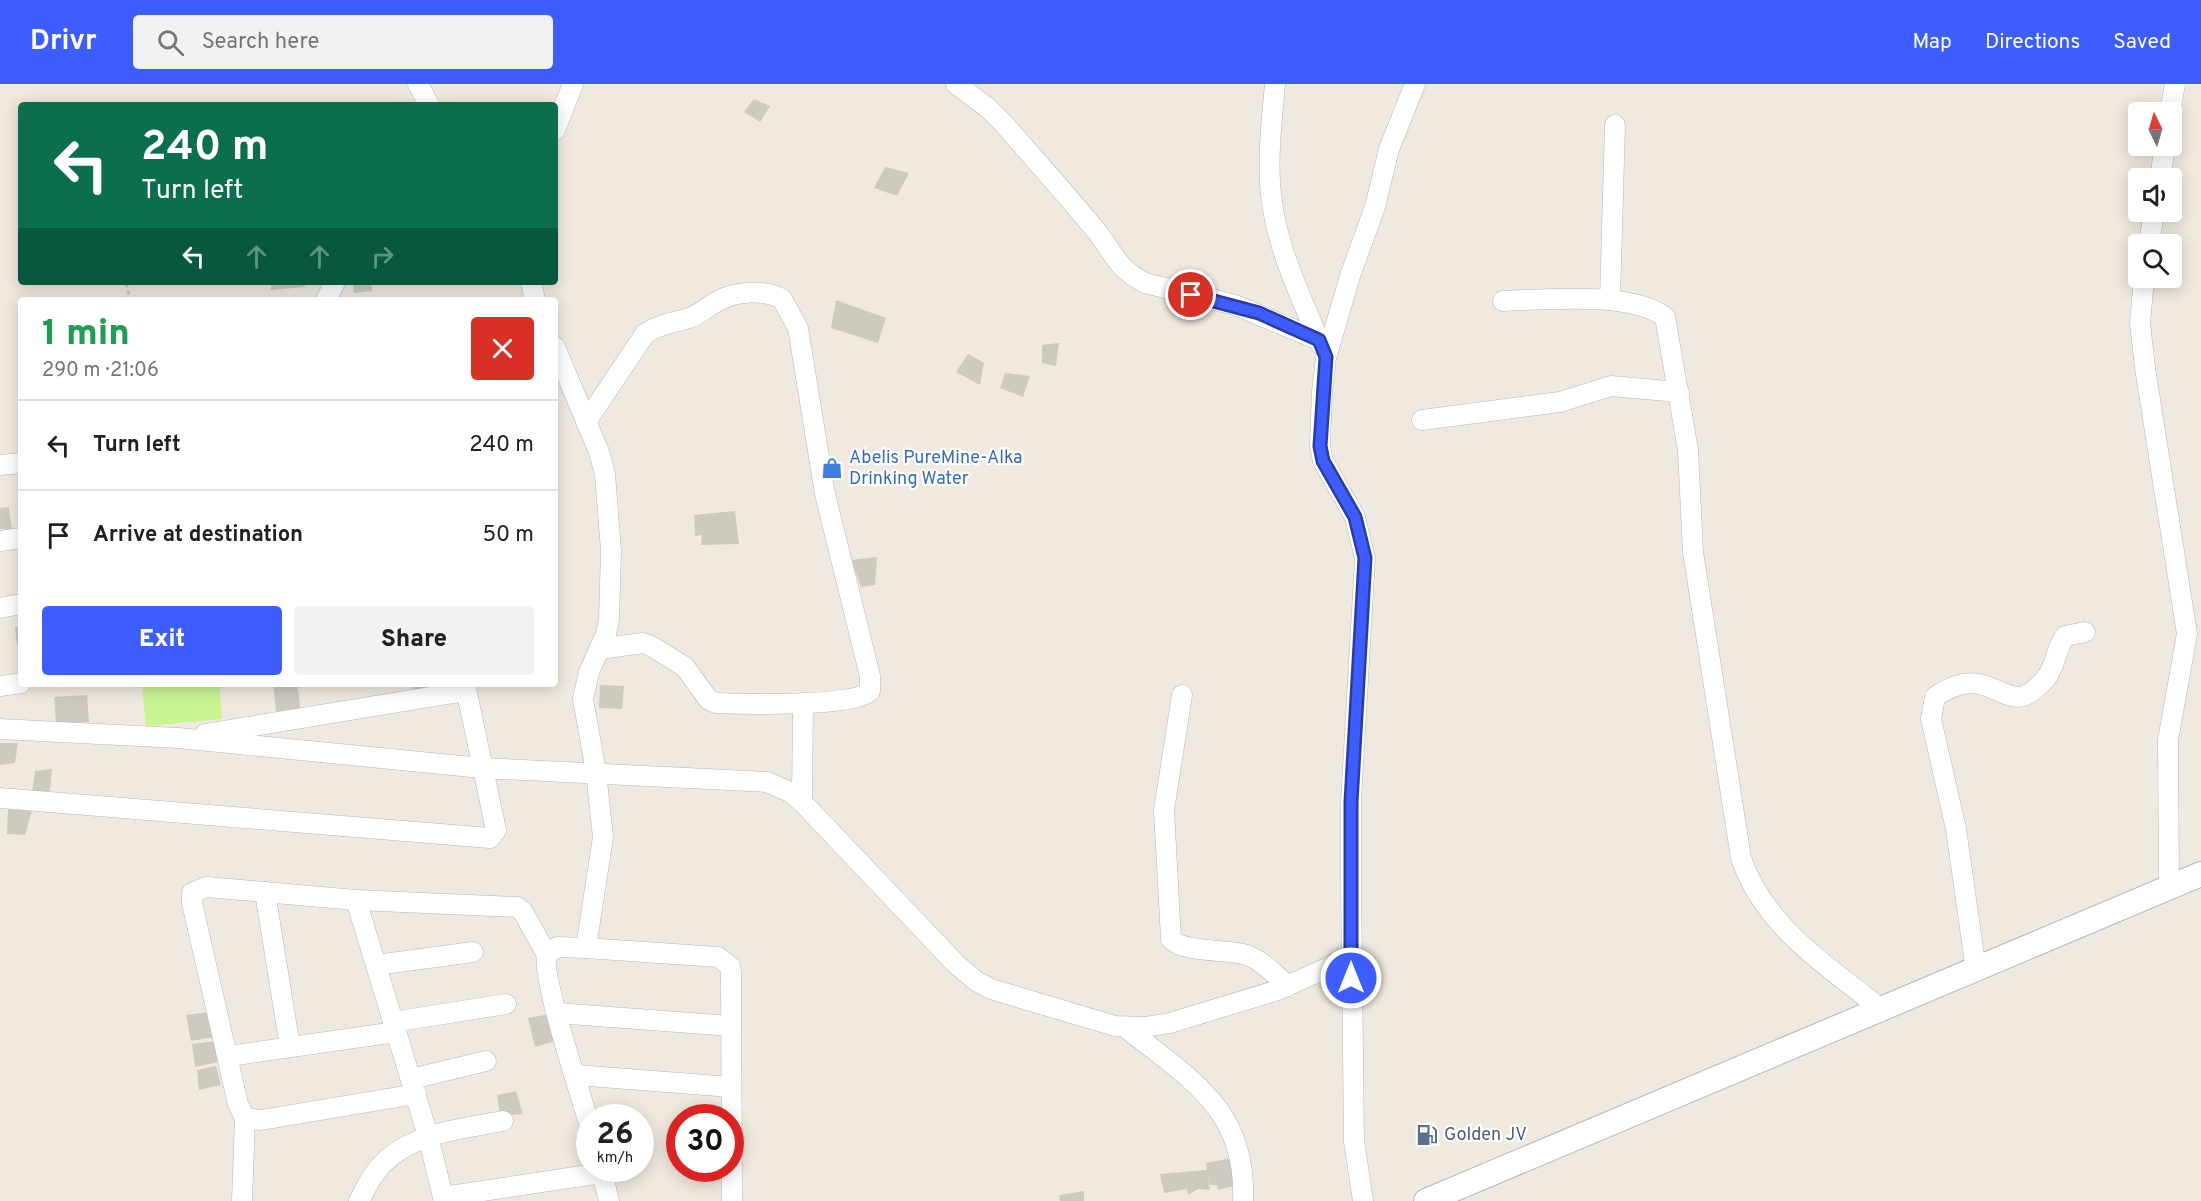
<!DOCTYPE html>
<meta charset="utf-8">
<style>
body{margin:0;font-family:Overpass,sans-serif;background:#f2f2f2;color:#202124;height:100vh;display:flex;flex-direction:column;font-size:22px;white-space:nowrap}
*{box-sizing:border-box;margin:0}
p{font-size:20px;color:#757577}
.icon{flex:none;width:33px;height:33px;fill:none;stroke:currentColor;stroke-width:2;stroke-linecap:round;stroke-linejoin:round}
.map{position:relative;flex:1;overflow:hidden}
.side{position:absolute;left:18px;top:213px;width:540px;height:390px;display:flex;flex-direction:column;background:#fff;border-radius:6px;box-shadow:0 3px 15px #0003}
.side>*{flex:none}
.guide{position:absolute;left:18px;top:18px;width:540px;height:183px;border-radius:6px;box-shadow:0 3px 15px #0003;background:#0b6e4f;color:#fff;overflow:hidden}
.needle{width:39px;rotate:355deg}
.controls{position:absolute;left:2128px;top:18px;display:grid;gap:12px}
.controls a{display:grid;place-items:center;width:54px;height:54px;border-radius:6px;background:#fff;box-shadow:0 3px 15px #0003;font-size:30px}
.speed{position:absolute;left:576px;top:1020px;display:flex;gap:12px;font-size:30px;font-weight:700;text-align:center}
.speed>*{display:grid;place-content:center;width:78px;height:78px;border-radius:50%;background:#fff;box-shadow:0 3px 15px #0003;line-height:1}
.speed small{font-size:15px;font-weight:400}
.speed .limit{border:9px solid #d22;background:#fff;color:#111}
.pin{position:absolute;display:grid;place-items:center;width:51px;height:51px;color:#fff;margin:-26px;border:3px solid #fff;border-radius:50%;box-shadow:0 2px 6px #0007}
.me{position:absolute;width:66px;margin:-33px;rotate:0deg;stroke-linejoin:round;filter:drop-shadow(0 0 4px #0008)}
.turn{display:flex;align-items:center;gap:21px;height:126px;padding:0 24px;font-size:27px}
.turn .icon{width:78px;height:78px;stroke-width:2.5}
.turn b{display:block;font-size:42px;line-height:51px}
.lanes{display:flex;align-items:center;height:57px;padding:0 24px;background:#0003;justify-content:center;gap:30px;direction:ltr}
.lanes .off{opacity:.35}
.round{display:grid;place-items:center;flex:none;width:63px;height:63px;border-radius:6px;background:#f2f2f2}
.head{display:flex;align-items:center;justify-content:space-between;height:102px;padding:0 24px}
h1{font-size:36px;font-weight:800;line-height:45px;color:#1e9e55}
.button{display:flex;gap:12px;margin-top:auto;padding:12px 24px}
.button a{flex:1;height:69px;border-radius:6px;background:#3d5dff;color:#fff;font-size:24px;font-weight:800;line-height:69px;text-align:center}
.button a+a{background:#f2f2f2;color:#202124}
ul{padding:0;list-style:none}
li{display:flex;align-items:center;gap:18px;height:90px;padding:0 24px;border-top:2px solid #e0e0e0}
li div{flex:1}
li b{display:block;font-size:22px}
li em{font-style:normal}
header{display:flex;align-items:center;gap:36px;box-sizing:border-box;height:84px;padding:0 30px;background:#3d5dff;color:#fff}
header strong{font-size:28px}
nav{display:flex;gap:33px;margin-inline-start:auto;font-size:21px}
.search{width:420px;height:54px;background:#f2f2f2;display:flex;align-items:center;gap:15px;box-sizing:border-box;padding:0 21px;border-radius:6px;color:#757577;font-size:22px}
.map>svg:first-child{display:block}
.pitch{fill:#c8f492}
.building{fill:#cfcac0}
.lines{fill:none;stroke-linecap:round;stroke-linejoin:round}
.minor-casing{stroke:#b3b5c2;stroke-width:21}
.tertiary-casing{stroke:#b3b5c2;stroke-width:26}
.path{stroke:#c9c9c9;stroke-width:3;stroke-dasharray:4.5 3;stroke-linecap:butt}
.minor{stroke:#fff;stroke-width:20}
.tertiary{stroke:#fff;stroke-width:24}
.route-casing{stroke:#283ca6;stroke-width:15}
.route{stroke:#3d5dff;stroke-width:10}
.labels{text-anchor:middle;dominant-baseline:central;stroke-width:4.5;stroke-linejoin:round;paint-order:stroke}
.shop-label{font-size:18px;fill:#366cbe;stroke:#fff;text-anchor:start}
.service-label{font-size:18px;fill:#4e5e75;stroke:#fff;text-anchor:start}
</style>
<header>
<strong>Drivr</strong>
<div class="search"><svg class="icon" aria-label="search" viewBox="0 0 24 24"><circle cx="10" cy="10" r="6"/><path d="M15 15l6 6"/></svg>Search here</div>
<nav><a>Map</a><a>Directions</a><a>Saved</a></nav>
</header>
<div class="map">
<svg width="2201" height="1117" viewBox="0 0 2201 1117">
<rect width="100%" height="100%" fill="#f0e9df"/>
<!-- pitch -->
<polygon class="pitch" points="163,600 219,600 222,635 146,642 142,602"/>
<!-- building -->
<g class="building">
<polygon points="754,15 770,22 760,38 744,28"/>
<polygon points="885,83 909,89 897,112 874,104"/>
<polygon points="271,198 304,198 305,203 271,206"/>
<polygon points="353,198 371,198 372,207 354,209"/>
<polygon points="836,216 886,234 878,259 831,244"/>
<polygon points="1059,259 1056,282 1042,279 1042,261"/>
<polygon points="968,270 984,279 980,301 956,288"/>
<polygon points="1005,289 1030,292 1023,313 1000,304"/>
<polygon points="9,423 12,446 0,445 0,424"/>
<polygon points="735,427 739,460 701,461 702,451 695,452 694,431"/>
<polygon points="877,473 875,501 861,503 851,476"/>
<polygon points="21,542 21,560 17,561 15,543"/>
<polygon points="273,600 297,600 301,627 276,627"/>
<polygon points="412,600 458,600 414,614"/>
<polygon points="600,601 624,602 622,625 599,624"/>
<polygon points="87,611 89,638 56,640 54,613"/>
<polygon points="0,659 18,659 15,679 0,681"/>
<polygon points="52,685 50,707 32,708 35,687"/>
<polygon points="8,725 32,727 25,751 7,750"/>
<polygon points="209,928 215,953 191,957 186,931"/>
<polygon points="551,930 559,956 535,963 528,934"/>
<polygon points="216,957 218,978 195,983 192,960"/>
<polygon points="216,982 221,1001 199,1006 197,986"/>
<polygon points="516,1007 523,1030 500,1032 497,1011"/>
<polygon points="1233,1074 1237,1095 1232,1096 1234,1102 1218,1106 1217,1101 1210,1101 1208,1089 1210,1106 1198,1105 1188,1111 1187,1105 1164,1109 1160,1090 1207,1086 1206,1079"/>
<polygon points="1084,1107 1084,1117 1060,1117 1059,1111"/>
</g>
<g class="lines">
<defs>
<g id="minor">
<polyline points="418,0 429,21"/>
<path d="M956,0L988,24L1004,40C1035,76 1068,112 1098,149C1116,173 1116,183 1145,199L1235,221L1319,256"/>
<path d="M1275,0C1272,35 1267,75 1271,110C1276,163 1301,213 1321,261"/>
<polyline points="2170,28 2175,0"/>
<polyline points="555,46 573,0"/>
<polyline points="2160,94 2165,62"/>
<polyline points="2149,160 2154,128"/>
<polyline points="2144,194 2140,239 2145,284 2187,550 2168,656 2169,804"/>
<polyline points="531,198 535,216"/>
<polyline points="326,216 335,198"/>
<polyline points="1610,216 1615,41"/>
<path d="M1503,217C1546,216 1630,207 1665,233L1688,366L1693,468L1741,774C1765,844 1826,880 1882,926"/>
<polyline points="555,263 599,368 605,390 611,467 609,536 606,550 589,588 583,615 596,688 603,753 586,864"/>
<polyline points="1422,336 1560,318 1611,302 1679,308"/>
<path d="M586,338L645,250C658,240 674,239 689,234C701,230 710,220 722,215C738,207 767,206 782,215L798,244L825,410L870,592V607C857,623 740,620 716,619L708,615L685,583L651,562L643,559L600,565"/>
<polyline points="0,381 21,379"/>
<polyline points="0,457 21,454"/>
<polyline points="0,524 21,520"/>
<polyline points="0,602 21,599"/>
<path d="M1182,611L1164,726L1171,855C1183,869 1228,865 1247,871C1263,877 1275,891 1288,902"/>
<polyline points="0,645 178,654 482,684 767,698 790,708 802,718 955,879 976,897 991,905 1115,942 1145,943 1170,939 1278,906 1351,873"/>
<polyline points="205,650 466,607"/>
<polyline points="0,714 490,754 496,746 465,600"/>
<polyline points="802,718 803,619"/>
<polyline points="265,808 290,963"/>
<polyline points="356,816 428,1052 444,1117"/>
<polyline points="376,881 473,868"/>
<path d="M1976,886L1956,745L1931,635L1935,613C1947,604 1964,597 1979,600C2009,607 2017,628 2046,594C2056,582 2056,564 2065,552L2085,548"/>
<polyline points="557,929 731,942"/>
<polyline points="393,938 506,920"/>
<path d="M1125,943C1189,995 1247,1024 1243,1117"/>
<polyline points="229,972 396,948"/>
<polyline points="576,991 731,1003"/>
<polyline points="411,995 486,977"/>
<polyline points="416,1010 261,1036 245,1034 238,1020 192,819 192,809 206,803 356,816 517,823 523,828 547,871"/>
<path d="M590,1042C582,1016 540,888 547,871L557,863L586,864L718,873L730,882L731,888L732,1117"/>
<polyline points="601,1084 609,1117"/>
<polyline points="443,1113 602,1089"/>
<polyline points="242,1117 245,1034"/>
<path d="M359,1117C365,1106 370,1094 378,1085C408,1049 460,1045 503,1037"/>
<polyline points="1363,1117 1354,1057 1351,796 1351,718 1365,474 1355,433 1323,377 1320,362 1322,307 1326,274 1350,192 1375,123 1389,65 1415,0"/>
</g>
<polyline id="tertiary" points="1426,1117 2201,790"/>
</defs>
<!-- minor casing -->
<use href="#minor" class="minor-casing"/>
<!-- tertiary casing -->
<use href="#tertiary" class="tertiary-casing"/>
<!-- path -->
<polyline class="path" points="124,216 129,212 126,198"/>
<!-- minor -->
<use href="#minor" class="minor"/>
<!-- tertiary -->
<use href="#tertiary" class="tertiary"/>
</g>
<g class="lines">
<defs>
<polyline id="route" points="1191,211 1259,229 1319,256 1326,273 1320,362 1323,377 1355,433 1365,474 1351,718 1351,894"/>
</defs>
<!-- route casing -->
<use href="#route" class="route-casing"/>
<!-- route -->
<use href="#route" class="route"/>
</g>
<!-- icons -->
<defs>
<symbol id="shop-bare" viewBox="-9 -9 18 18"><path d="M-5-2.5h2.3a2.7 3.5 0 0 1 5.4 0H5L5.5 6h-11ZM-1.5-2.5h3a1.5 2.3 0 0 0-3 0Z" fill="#3f7fe0" stroke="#fff" stroke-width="2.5" paint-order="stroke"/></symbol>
<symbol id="fuel-bare" viewBox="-9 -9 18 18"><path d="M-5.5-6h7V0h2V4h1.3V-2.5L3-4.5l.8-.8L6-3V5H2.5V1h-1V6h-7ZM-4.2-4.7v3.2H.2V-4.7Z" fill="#5c6f8a" stroke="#fff" stroke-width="2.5" paint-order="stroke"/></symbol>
</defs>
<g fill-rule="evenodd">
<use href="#shop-bare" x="817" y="369" width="30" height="30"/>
<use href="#fuel-bare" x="1412" y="1036" width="30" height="30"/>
</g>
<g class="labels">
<!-- shop labels -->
<g class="shop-label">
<text x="849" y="374">Abelis PureMine-Alka<tspan x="849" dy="21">Drinking Water</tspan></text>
</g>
<!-- service labels -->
<g class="service-label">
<text x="1444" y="1051">Golden JV</text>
</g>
</g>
</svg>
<div class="controls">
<a><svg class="needle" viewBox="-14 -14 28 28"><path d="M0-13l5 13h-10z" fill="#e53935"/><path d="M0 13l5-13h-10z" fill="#757577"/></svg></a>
<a><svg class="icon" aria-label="sound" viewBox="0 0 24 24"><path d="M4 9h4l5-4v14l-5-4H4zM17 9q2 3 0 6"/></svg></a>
<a><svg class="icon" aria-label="search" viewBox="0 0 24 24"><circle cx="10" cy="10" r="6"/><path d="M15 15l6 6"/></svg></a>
</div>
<div class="speed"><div>26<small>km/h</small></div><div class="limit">30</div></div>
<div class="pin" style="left:1191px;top:211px;background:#d93025"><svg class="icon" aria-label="arrive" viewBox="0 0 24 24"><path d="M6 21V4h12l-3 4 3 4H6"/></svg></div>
<svg class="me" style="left:1351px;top:894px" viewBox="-20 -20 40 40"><circle r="17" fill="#3d5dff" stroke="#fff" stroke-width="3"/><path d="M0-11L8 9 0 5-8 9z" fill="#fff"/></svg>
<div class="guide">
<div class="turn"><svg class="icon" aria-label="left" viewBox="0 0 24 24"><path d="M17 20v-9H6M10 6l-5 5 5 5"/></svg><div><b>240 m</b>Turn left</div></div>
<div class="lanes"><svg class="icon" aria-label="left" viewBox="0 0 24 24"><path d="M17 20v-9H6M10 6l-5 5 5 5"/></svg><svg class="icon off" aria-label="ahead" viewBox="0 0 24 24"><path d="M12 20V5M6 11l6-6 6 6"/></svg><svg class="icon off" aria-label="ahead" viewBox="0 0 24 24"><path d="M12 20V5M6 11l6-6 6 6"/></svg><svg class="icon off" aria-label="right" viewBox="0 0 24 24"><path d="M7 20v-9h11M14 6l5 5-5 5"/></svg></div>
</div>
<section class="side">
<div class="head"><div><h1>1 min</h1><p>290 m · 21:06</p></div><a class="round" style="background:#d93025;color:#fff"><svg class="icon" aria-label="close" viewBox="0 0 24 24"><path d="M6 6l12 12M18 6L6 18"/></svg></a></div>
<ul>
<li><svg class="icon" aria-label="left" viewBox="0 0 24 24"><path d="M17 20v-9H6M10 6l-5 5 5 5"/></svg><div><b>Turn left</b></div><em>240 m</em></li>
<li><svg class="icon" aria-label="arrive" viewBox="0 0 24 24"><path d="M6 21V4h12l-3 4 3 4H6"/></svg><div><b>Arrive at destination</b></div><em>50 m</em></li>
</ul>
<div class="button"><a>Exit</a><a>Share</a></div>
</section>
</div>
